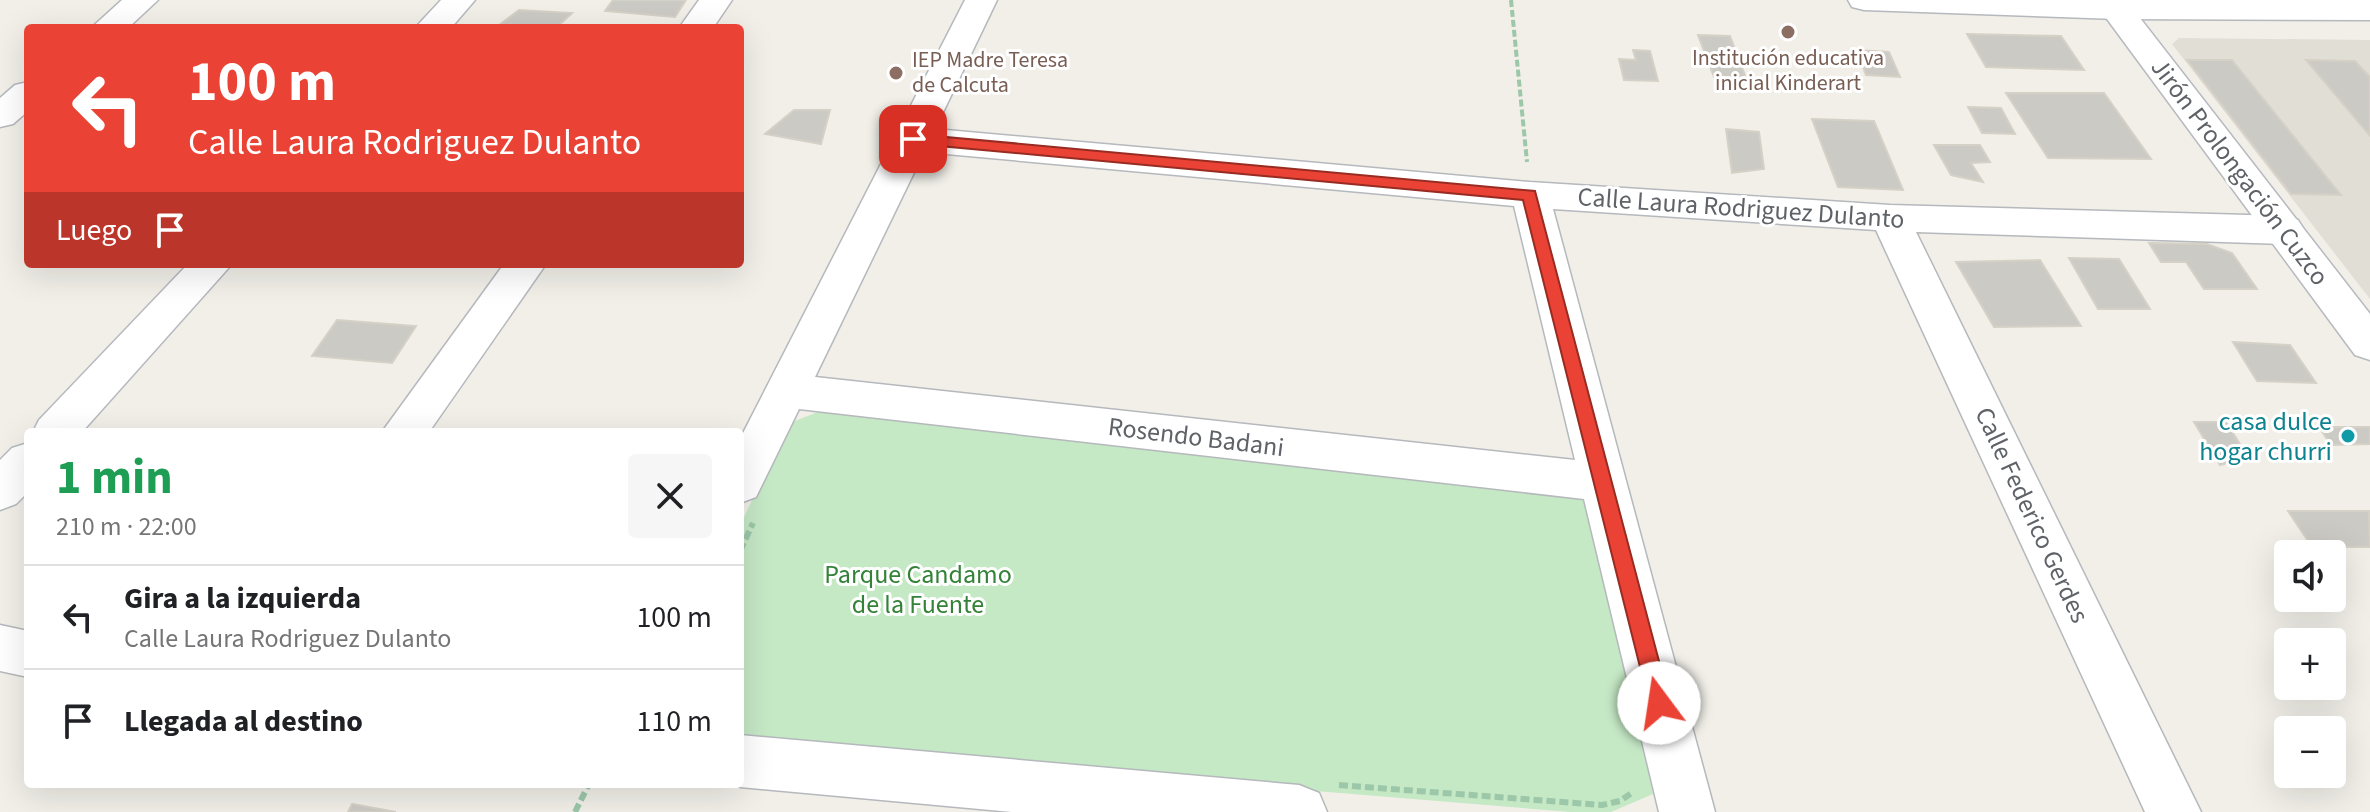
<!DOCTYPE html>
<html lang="es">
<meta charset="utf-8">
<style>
body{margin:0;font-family:"Source Sans 3",sans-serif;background:#f6f6f6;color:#202124;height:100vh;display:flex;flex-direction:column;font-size:30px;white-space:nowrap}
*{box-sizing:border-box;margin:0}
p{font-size:26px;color:#757577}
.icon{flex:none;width:44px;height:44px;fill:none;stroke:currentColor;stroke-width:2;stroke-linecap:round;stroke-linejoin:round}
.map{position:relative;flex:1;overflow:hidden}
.drawer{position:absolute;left:24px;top:428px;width:720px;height:360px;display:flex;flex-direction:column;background:#fff;border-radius:8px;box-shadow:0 8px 32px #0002}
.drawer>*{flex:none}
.top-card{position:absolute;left:24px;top:24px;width:720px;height:244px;border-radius:8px;box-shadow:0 8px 32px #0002;background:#ea4335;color:#fff;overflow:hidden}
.controls{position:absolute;left:2274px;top:540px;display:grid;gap:16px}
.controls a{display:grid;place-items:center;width:72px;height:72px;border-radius:8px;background:#fff;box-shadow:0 8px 32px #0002;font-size:40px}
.pin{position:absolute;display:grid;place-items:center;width:68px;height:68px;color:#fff;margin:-34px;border-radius:16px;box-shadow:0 4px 12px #0006}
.me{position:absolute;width:88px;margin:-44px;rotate:346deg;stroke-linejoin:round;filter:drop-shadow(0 0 6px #0008)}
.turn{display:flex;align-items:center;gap:28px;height:168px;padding:0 32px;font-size:36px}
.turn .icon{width:104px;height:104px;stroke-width:2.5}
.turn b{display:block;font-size:56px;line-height:68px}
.then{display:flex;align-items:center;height:76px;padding:0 32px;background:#0003;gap:16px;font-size:30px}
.round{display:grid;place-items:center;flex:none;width:84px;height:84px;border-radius:8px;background:#f6f6f6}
.headline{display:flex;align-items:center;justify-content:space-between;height:136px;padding:0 32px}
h1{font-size:48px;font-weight:700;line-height:60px;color:#1e9e55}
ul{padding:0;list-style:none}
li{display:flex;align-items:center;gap:24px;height:104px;padding:0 32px;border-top:2px solid #e0e0e0}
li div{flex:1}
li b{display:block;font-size:30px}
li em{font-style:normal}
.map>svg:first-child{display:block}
.education{fill:#e1ded6}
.green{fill:#c5e8c5}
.building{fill:#cccac5;stroke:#d6d1c6;stroke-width:2}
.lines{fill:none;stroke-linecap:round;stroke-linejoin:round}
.street-casing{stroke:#b5b8bc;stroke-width:3}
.secondary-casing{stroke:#b6babf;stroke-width:3}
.path-far1{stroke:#9cc7a9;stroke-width:4;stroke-dasharray:7 3;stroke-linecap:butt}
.path{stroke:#9cc7a9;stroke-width:6;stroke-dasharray:9 4;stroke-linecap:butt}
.street{fill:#fff;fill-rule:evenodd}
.secondary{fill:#fff;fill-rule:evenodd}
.route{fill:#ea4335;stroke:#982c22;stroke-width:2}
.education-dot{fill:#8d6e63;stroke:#fff;stroke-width:3}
.culture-dot{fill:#0f9aa8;stroke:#fff;stroke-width:3}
.labels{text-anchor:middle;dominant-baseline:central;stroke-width:6;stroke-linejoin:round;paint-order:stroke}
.far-education-label{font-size:22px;fill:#785e54;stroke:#fff}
.street-label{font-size:26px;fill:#5f6368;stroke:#fff}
.culture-label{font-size:26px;fill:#0d838f;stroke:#fff;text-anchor:end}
.park-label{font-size:26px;fill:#348238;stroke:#fff}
</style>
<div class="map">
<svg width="2370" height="812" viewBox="0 0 2370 812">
<rect width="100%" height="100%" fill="#f1efe8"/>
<!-- education -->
<polygon class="education" points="2179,38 2370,40 2370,299 2172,44"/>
<!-- green -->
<polygon class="green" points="826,409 1567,490 1594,508 1653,794 1611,812 1571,812 740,744 740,526 787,424"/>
<!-- building -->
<g class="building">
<polygon points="613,0 686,0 675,17 605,11"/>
<polygon points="519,10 572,13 558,26 499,25"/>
<polygon points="1967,34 2061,36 2084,70 1986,67"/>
<polygon points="1698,35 1730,36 1746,78 1714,77"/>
<polygon points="1633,50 1650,51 1658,81 1624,80 1619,59 1636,60"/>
<polygon points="1857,50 1889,52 1900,77 1866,75"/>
<polygon points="2187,60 2232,60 2341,195 2291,194"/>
<polygon points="2306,60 2355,61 2370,77 2370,136"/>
<polygon points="2006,93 2104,93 2151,159 2048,158"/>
<polygon points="1968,107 2001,108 2015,134 1982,133"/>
<polygon points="794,110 830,110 821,144 765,134"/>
<polygon points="1812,119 1874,121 1903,190 1838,187"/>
<polygon points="1726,129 1759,132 1764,169 1732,173"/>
<polygon points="1934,145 1980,145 1990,162 1971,163 1983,182 1951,175"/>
<polygon points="2149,243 2207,244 2232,253 2257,289 2204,289 2186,262 2161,262"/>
<polygon points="2069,258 2119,259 2150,309 2098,309"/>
<polygon points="2040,260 2081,326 1994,327 1956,262"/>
<polygon points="337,320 416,326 392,363 312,356"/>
<polygon points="2233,342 2290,345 2316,383 2257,381"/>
<polygon points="2194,422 2226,422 2248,457 2220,465"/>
<polygon points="2319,427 2370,427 2370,444 2331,445"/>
<polygon points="2288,511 2369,511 2370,547 2312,547"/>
<polygon points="352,804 396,812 348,812"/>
</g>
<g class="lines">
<defs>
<g id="street">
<polygon points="122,0 158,0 128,28 91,28"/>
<polygon points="699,0 732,0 713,28 679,28"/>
<path d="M965,0H997L935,129L1530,182L1890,205L2284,216L2298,220L2304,230L2298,240L2284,244L1916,232L2201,812H2145L1876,230L1553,209L1715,812H1659L1584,499L799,409L756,497L740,503V439ZM924,152L1514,206L1575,460L815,377Z"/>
<polygon points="1848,0 2370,0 2370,20 2117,19 1864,10 1852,7"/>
<polygon points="28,82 28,111 13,124 0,127 0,98 15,85"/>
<polygon points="504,264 546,264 429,432 382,432"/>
<polygon points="0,625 28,631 28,677 0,671"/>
<polygon points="740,735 1299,785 1319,793 1327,812 1012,812 740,787 734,784 740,784"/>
</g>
<g id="secondary">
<polygon points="441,0 475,0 451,28 415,28"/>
<polygon points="2093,0 2126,0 2370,314 2370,360 2355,355"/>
<polygon points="188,264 232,264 82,432 33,432 39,420"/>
<polygon points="28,443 28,492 16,504 0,510 0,460 12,448"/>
</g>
</defs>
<!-- street casing -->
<use href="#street" class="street-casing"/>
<!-- secondary casing -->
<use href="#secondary" class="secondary-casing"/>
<!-- path-far1 -->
<polyline class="path-far1" points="1511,0 1527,162"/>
<!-- path -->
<g class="path">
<polyline points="740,551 753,523"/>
<polyline points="1339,785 1602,805 1620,801 1633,792"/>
<polyline points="575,812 589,784"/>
</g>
<!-- street -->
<use href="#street" class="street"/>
<!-- secondary -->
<use href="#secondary" class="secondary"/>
</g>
<!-- route -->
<polygon class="route" points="913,134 1535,191 1670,703 1667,710 1659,713 1652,710 1649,703 1523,200 907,143 907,136"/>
<!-- markers -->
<g class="education-dot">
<circle cx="1788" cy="32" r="8"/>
<circle cx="896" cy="73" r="8"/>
</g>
<circle class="culture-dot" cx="2348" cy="436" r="8"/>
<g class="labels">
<!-- far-education labels -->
<g class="far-education-label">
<text x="1788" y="58">Institución educativa<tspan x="1788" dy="25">inicial Kinderart</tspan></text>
<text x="912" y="60" text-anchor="start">IEP Madre Teresa<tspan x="912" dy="25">de Calcuta</tspan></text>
</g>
<!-- street labels -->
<g class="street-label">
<text transform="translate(2240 172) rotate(53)">Jirón Prolongación Cuzco</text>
<text transform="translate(1741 208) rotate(4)">Calle Laura Rodriguez Dulanto</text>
<text transform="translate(1196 437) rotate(7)">Rosendo Badani</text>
<text transform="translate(2032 515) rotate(65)">Calle Federico Gerdes</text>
</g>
<!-- culture labels -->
<g class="culture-label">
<text x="2332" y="421">casa dulce<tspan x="2332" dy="30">hogar churri</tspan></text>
</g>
<!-- park labels -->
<g class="park-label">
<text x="918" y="574">Parque Candamo<tspan x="918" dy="30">de la Fuente</tspan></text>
</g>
</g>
</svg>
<div class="controls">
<a><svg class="icon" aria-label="sound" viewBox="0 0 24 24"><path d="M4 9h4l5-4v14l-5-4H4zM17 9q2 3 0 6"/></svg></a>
<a>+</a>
<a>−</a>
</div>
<div class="pin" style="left:913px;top:139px;background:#d93025"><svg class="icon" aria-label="arrive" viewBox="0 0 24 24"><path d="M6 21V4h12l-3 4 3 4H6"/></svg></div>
<svg class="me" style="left:1659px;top:703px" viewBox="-20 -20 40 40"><circle r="19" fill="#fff"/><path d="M0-13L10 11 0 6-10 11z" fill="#ea4335"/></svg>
<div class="top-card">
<div class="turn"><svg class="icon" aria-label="left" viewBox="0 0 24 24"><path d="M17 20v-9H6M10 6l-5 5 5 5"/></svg><div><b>100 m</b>Calle Laura Rodriguez Dulanto</div></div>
<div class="then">Luego<svg class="icon" aria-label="arrive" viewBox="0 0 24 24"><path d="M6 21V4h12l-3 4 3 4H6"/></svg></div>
</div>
<section class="drawer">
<div class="headline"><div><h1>1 min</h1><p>210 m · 22:00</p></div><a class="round"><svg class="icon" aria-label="close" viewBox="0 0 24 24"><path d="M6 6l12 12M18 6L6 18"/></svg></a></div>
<ul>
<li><svg class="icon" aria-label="left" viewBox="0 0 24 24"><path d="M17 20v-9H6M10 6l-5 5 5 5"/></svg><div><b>Gira a la izquierda</b><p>Calle Laura Rodriguez Dulanto</p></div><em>100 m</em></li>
<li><svg class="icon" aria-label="arrive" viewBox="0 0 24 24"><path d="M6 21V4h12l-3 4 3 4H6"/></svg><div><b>Llegada al destino</b></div><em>110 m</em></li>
</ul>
</section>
</div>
